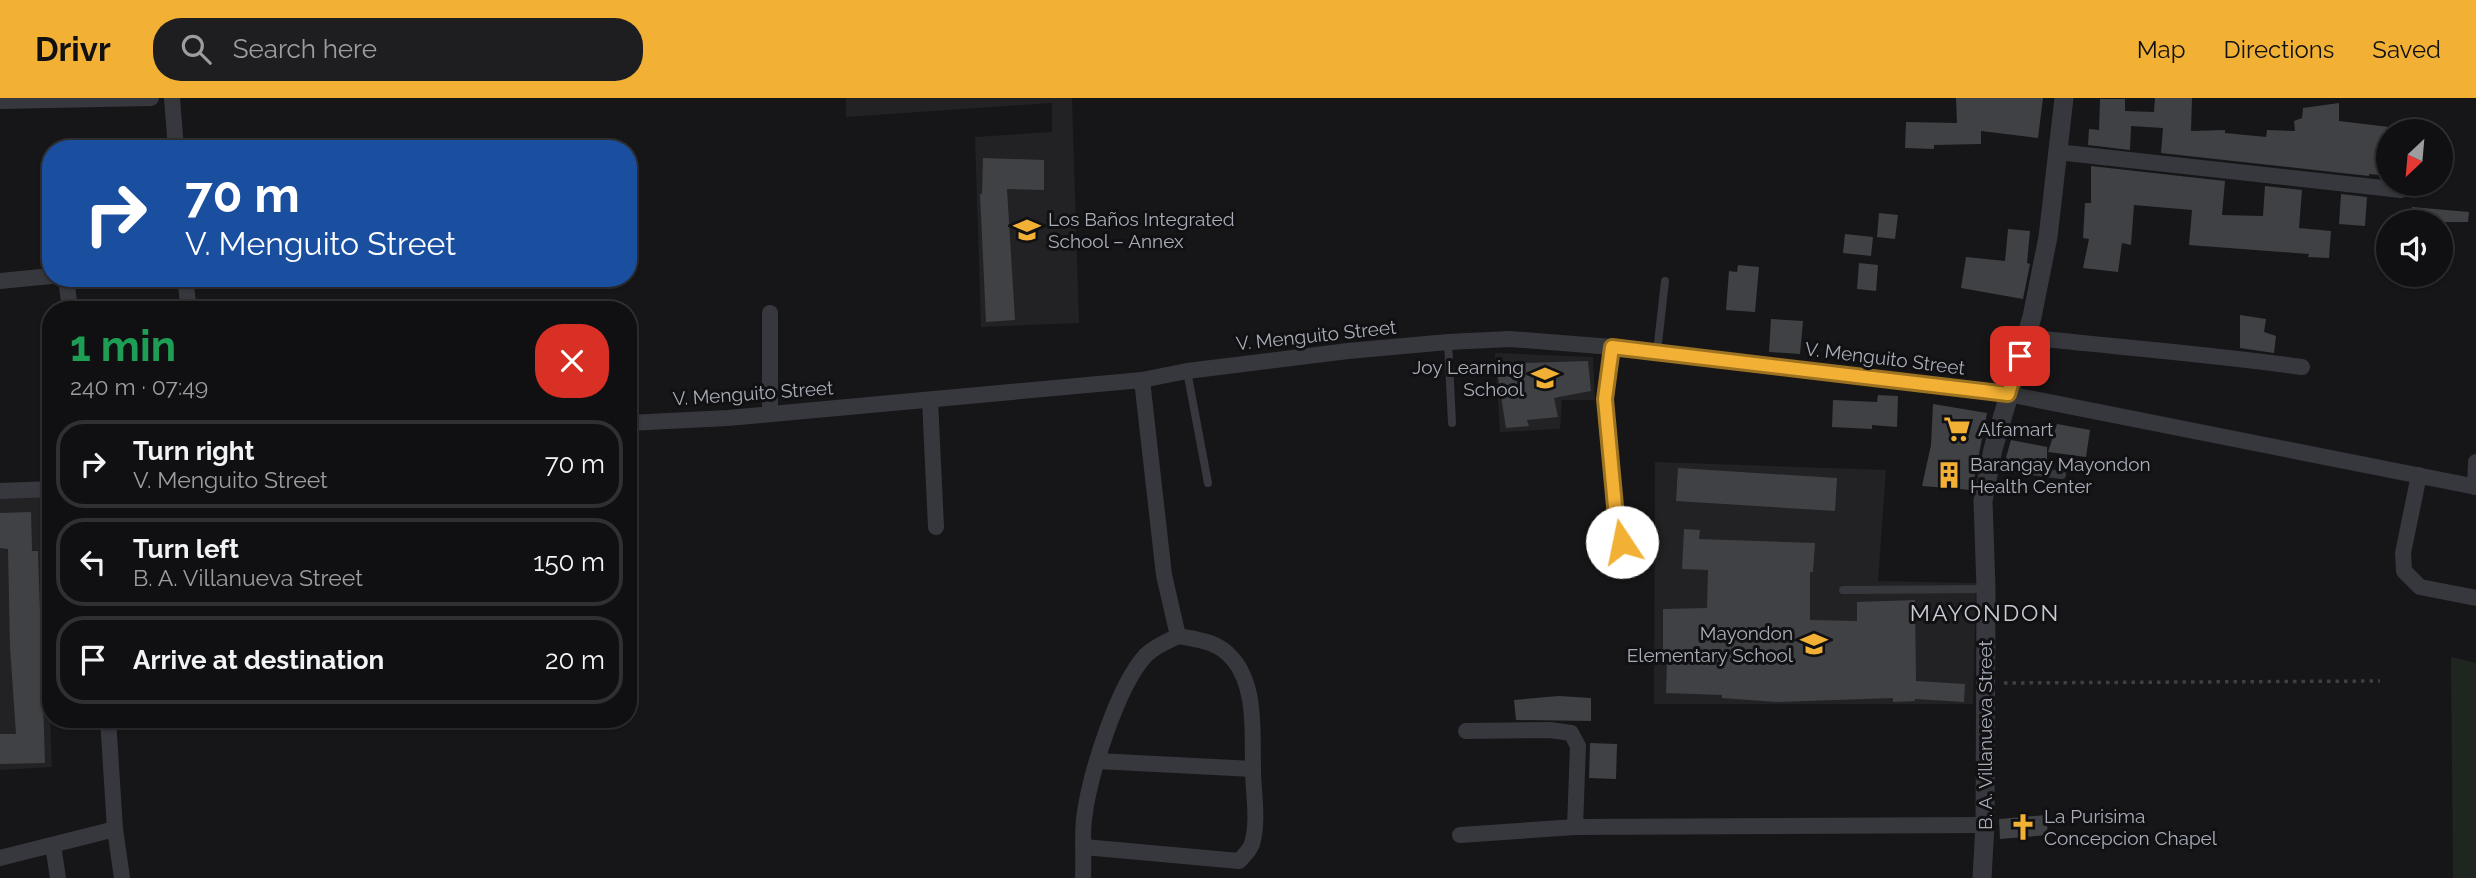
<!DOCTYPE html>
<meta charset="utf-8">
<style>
body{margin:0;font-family:Raleway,sans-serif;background:#1e1e20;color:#f1f3f6;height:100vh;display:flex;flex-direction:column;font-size:26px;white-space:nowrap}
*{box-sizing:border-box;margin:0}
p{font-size:23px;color:#9c9d9f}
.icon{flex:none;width:38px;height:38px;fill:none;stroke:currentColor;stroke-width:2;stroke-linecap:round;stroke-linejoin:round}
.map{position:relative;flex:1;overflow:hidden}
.drawer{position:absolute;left:42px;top:203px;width:595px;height:427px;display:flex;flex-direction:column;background:#101012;border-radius:28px;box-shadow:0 2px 5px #0004,0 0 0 2px #303032}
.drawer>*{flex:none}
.top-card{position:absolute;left:42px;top:42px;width:595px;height:147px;border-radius:28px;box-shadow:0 2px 5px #0004,0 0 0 2px #303032;background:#1a4fa0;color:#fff;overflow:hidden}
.needle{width:46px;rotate:206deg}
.fabs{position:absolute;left:2376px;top:21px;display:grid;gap:14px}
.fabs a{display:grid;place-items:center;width:77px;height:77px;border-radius:50%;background:#101012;box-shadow:0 2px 5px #0004,0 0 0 2px #303032;font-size:35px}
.pin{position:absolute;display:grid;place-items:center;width:60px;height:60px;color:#fff;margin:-30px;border-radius:14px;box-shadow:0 4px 10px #0006}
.me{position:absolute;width:77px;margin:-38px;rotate:349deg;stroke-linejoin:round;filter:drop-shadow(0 0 5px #0008)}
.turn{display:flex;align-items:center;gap:24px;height:147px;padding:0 28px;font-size:32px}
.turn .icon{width:91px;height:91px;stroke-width:2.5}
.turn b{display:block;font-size:49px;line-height:60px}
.round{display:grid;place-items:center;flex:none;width:74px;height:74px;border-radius:28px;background:#1e1e20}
.headline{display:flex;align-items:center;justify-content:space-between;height:119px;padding:0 28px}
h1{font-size:42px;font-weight:700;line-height:52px;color:#1e9e55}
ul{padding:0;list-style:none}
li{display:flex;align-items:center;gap:21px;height:88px;margin:0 14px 10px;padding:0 14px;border:4px solid #303032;border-radius:28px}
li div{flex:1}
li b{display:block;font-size:26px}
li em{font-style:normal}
header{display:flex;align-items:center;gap:42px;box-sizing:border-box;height:98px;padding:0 35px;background:#f2b134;color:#111}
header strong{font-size:33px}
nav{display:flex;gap:38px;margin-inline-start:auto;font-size:24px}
.search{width:490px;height:63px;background:#1e1e20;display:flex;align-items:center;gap:18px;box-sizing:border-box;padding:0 24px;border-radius:28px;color:#9c9d9f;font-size:26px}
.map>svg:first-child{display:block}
.built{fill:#222225}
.green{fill:#1e261f}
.building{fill:#404145}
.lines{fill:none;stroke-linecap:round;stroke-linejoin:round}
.path{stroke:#3d3f44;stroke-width:3.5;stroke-dasharray:3.5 5;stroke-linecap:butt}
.service{stroke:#37383d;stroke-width:8}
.minor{stroke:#37383d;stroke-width:16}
.tertiary{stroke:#37383d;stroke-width:19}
.route-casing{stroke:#9d7322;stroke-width:18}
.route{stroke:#f2b134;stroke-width:12}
.labels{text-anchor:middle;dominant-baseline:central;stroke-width:6;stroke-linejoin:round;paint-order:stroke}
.poi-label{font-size:19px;fill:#a8adb8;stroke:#111113;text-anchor:start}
.street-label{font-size:19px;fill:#a8adb8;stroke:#111113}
.quarter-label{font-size:23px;letter-spacing:2px;fill:#c9ccd4;stroke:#111113}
</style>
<header>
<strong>Drivr</strong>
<div class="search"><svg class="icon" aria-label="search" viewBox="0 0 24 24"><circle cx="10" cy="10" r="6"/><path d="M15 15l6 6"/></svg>Search here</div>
<nav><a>Map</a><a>Directions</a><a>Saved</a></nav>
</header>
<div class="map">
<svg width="2476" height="780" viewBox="0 0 2476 780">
<rect width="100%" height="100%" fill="#161618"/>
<!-- built -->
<g class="built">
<polygon points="846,0 1072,0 1079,225 981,229 975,39 1052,34 1052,5 846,19"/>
<polygon points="1495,255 1593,259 1595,302 1562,302 1560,331 1500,334"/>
<polygon points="1655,364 1886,372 1878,483 1976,485 1973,606 1654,606"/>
<polygon points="41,392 52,669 0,672 0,393"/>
</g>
<!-- green -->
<polygon class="green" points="2451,559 2476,565 2476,780 2453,780"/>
<!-- building -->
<g class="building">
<polygon points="1956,0 2043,0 2038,40 1981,33 1981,46 1934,47 1934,51 1905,50 1906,24 1957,25"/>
<polygon points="2155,0 2192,0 2191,33 2225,32 2225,35 2266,39 2267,32 2295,33 2294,23 2302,20 2303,10 2339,5 2339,23 2389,29 2389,78 2369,76 2369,78 2161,55 2163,30 2131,28 2130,52 2088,47 2089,31 2099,32 2100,1 2125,1 2125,13 2154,14"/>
<polygon points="983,60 1044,62 1044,92 1007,91 1015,222 986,224 980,96 982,96"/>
<polygon points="2091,68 2225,83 2222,117 2263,118 2265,88 2302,92 2299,130 2331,133 2329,160 2308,159 2309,156 2189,147 2192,112 2134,107 2131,147 2122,145 2118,174 2083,170 2089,141 2083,140 2085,105 2091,105"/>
<polygon points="2341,96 2367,99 2365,128 2339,126"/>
<polygon points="2412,109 2469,114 2468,124 2410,124"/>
<polygon points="1879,115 1898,117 1895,141 1877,139"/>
<polygon points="2008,131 2030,133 2027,165 2030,166 2023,201 1961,190 1966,159 2005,163"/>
<polygon points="1845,136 1873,139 1871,158 1843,155"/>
<polygon points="1859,165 1878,167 1876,193 1857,191"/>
<polygon points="1738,167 1759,169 1755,214 1726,212 1729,173 1737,174"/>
<polygon points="2240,217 2266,221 2264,234 2276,238 2274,255 2240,250"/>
<polygon points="1771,221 1803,223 1800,256 1769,254"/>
<polygon points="1588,263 1591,293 1554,300 1558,319 1527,322 1529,328 1506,330 1496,266"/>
<polygon points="1878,297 1898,298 1897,329 1872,327 1872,331 1832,329 1833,302 1877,304"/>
<polygon points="1933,306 1987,315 1972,392 1922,388 1931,347"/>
<polygon points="2057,326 2090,332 2086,359 2048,354"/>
<polygon points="2011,342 2047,349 2047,367 2005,363"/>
<polygon points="1678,370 1837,380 1835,413 1676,403"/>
<polygon points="31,414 32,453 38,453 45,665 0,666 0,636 16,636 10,549 8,451 0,450 0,415"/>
<polygon points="1684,431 1700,432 1699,441 1815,445 1813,474 1810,474 1810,522 1857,523 1857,504 1915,502 1916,583 1965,586 1964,604 1915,601 1915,603 1893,604 1893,600 1776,604 1722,600 1722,597 1666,595 1667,563 1663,563 1663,511 1707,510 1708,472 1682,471"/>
<polygon points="1559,598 1591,600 1591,623 1516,622 1514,602"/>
<polygon points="1590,645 1617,646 1616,681 1589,680"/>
<polygon points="2046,717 2048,737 2000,741 1999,721"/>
</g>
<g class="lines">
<!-- path -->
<polyline class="path" points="2004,585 2380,583"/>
<!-- service -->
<g class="service">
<polyline points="1448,244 1452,325"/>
<polyline points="1612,249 1605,301 1616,419 1627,469"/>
<polyline points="1657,254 1665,183"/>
<polyline points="1187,273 1208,385"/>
<polyline points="1990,368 2062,377"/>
<polyline points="1843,492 1986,491"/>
</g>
<!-- minor -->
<g class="minor">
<polyline points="172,0 176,51"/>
<polyline points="0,3 151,0"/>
<polyline points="2057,54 2401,92"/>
<polyline points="66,180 70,212"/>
<polyline points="185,180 189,212"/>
<polyline points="0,183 51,178"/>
<polyline points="770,215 770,316"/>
<path d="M2025,239C2117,249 2210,256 2302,269"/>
<polyline points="930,302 936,429"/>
<polyline points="628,325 728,320 1142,282 1187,273 1348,253 1448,244 1510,241 1612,249 2008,296 2476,389"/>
<polyline points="2419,377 2403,455 2404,473 2420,489 2476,500"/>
<polyline points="2475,389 2476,364"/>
<polyline points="0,393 51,391"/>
<polyline points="108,621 115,731 122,780"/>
<polyline points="1466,633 1550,632 1571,635 1578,648 1575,729"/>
<polyline points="1097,663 1253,671"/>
<polyline points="1460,737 1575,729 1985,727"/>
<polyline points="53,747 58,780"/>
<path d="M1084,749L1239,763C1244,758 1249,753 1252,746C1259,721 1253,695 1253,670C1252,636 1257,588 1232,560C1217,543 1199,542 1178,538"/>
<polyline points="0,760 115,731"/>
<path d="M1083,780C1084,761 1082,740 1084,721C1089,679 1117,588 1146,557C1155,548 1168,543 1178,538L1164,477L1142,282"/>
</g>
<!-- tertiary -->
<polyline class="tertiary" points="1982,780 1985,727 1986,491 1983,403 1993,351 2032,219 2048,139 2064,0"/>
</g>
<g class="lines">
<defs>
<polyline id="route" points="1622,444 1616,419 1605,301 1612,249 2008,296 2020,258"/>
</defs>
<!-- route casing -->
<use href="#route" class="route-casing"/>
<!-- route -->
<use href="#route" class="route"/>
</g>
<!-- icons -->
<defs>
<symbol id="school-bare" viewBox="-9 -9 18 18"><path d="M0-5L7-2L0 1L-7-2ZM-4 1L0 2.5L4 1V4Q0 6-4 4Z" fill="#f2b134" stroke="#111113" stroke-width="2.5" paint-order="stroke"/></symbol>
<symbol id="supermarket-bare" viewBox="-9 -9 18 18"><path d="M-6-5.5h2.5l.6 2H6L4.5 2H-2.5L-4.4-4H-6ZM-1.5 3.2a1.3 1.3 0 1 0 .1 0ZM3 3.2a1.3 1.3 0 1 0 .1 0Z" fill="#f2b134" stroke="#111113" stroke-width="2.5" paint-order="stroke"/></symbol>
<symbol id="building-bare" viewBox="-9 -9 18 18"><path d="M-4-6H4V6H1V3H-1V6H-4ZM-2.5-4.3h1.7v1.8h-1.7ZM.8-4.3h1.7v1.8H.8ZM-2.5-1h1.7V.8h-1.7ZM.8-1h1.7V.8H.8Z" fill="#f2b134" stroke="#111113" stroke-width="2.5" paint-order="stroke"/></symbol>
<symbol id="church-bare" viewBox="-9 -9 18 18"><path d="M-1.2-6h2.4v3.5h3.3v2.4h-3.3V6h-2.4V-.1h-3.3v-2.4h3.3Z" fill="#f2b134" stroke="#111113" stroke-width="2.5" paint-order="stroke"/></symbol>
</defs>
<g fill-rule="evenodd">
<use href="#school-bare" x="1008" y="113" width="38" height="38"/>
<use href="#school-bare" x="1526" y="261" width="38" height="38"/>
<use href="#supermarket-bare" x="1938" y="312" width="38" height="38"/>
<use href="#building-bare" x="1930" y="358" width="38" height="38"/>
<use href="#school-bare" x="1795" y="527" width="38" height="38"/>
<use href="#church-bare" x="2004" y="710" width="38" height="38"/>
</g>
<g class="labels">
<!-- poi labels -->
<g class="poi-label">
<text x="1048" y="121">Los Baños Integrated<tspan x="1048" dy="22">School – Annex</tspan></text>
<text x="1524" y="269" text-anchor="end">Joy Learning<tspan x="1524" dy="22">School</tspan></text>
<text x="1978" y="331">Alfamart</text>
<text x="1970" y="366">Barangay Mayondon<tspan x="1970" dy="22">Health Center</tspan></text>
<text x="1793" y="535" text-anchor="end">Mayondon<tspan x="1793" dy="22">Elementary School</tspan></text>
<text x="2044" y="718">La Purisima<tspan x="2044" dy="22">Concepcion Chapel</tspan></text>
</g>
<!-- street labels -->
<g class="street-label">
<text transform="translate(1316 237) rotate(-6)">V. Menguito Street</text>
<text transform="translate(1885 260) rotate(7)">V. Menguito Street</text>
<text transform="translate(753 295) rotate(-4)">V. Menguito Street</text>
<text transform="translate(1985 637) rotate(-90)">B. A. Villanueva Street</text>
</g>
<!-- quarter labels -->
<g class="quarter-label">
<text x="1985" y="514">MAYONDON</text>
</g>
</g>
</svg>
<div class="fabs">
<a><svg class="needle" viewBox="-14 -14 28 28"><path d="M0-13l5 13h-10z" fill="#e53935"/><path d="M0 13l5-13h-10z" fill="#9c9d9f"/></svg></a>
<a><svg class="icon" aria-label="sound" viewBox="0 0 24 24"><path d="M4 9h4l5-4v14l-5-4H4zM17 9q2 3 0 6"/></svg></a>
</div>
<div class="pin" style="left:2020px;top:258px;background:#d93025"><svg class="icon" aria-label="arrive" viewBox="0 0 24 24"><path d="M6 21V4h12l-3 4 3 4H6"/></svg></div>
<svg class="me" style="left:1622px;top:444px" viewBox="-20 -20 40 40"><circle r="19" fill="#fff"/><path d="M0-13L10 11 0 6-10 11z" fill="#f2b134"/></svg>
<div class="top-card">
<div class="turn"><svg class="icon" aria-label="right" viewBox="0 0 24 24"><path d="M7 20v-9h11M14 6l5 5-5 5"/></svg><div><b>70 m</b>V. Menguito Street</div></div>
</div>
<section class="drawer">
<div class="headline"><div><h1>1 min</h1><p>240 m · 07:49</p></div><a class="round" style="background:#d93025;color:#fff"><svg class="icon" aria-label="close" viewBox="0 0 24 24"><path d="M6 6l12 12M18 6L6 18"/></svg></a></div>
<ul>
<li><svg class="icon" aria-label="right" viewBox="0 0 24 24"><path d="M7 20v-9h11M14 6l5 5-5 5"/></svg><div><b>Turn right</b><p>V. Menguito Street</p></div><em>70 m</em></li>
<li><svg class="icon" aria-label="left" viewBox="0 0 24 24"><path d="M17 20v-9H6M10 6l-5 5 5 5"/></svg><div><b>Turn left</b><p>B. A. Villanueva Street</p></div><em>150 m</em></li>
<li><svg class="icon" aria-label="arrive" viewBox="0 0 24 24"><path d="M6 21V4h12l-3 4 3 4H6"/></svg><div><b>Arrive at destination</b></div><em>20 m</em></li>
</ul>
</section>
</div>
